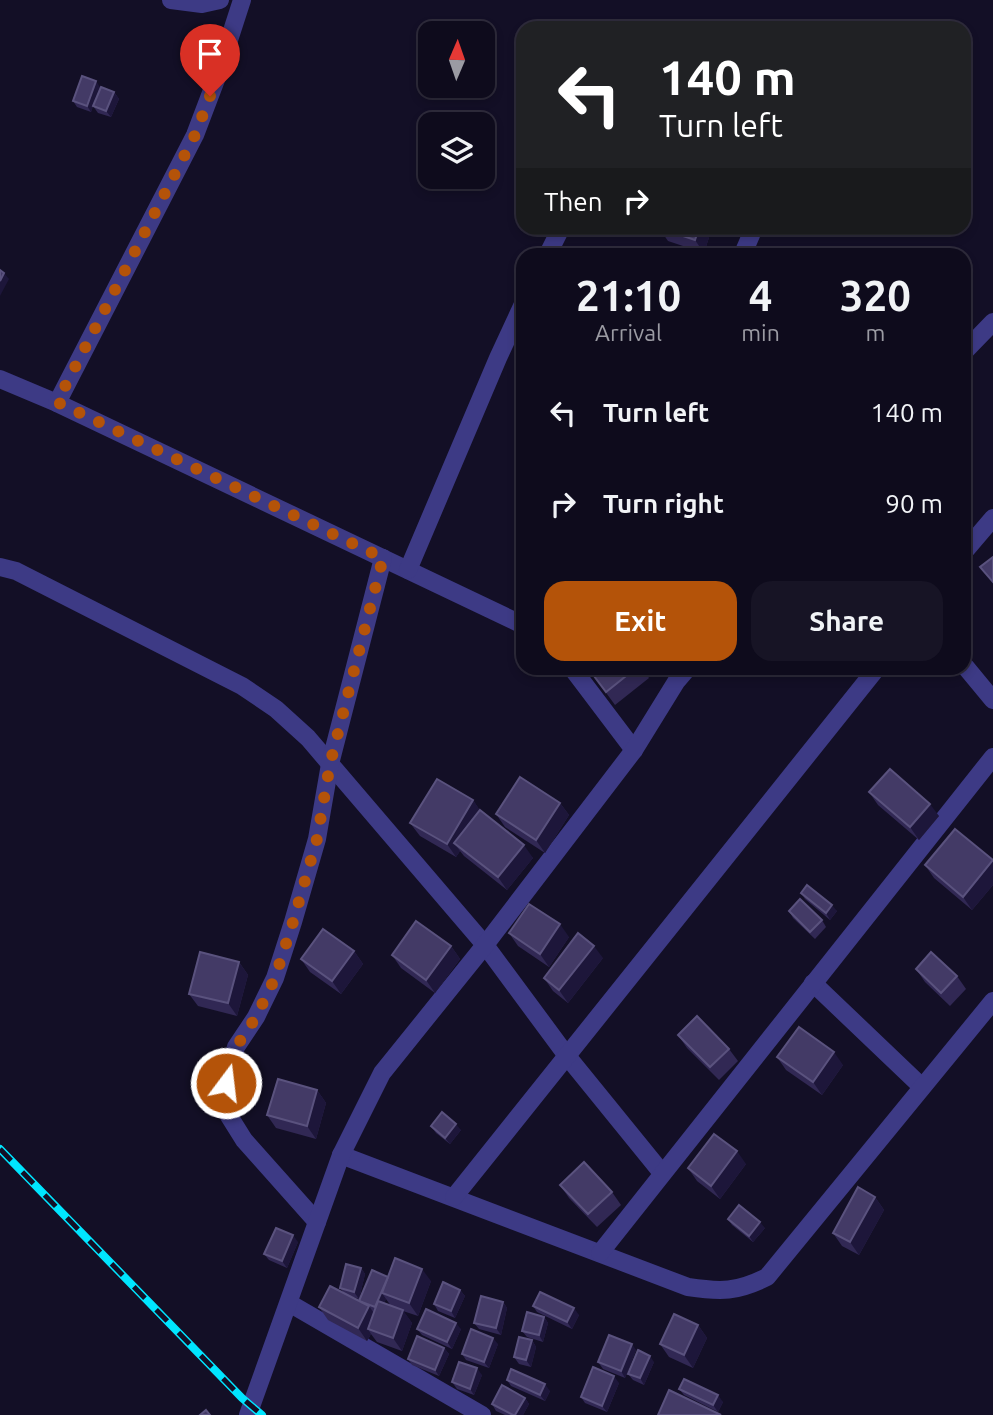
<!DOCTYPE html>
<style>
body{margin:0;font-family:Ubuntu,sans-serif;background:#171425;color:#f1f3f6;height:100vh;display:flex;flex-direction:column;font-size:26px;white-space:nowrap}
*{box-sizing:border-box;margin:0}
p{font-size:23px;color:#9b9ba3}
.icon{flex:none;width:38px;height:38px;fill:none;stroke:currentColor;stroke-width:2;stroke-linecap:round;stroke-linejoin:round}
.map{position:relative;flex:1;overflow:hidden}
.panel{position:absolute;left:516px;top:248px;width:455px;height:427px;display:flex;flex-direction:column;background:#0e0b1c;border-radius:21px;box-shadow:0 4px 10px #0003,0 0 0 2px #2e2b3b}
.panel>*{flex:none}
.guide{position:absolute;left:516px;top:21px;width:455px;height:214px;border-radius:21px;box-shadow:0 4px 10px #0003,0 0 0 2px #2e2b3b;background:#202124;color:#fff;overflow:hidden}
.needle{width:46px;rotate:2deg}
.tools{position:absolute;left:418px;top:21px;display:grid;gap:14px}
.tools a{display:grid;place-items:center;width:77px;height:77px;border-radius:14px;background:#0e0b1c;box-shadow:0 4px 10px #0003,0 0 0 2px #2e2b3b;font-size:35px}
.pin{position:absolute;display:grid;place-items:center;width:60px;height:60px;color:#fff;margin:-72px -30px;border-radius:50% 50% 50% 0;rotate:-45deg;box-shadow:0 0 7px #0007}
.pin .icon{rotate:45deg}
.me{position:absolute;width:77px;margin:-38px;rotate:15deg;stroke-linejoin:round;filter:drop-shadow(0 0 5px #0008)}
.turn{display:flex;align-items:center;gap:24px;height:147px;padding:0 28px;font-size:32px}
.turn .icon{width:91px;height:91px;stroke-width:2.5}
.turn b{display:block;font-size:49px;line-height:60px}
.then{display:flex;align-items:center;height:66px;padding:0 28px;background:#0003;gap:14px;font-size:26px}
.eta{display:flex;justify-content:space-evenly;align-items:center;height:119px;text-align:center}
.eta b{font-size:42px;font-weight:700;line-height:49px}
.cta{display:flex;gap:14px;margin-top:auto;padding:14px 28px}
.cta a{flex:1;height:80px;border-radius:21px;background:#b45309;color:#fff;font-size:28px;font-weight:700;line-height:80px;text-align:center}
.cta a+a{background:#171425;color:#f1f3f6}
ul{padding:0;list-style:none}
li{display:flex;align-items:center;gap:21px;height:91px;padding:0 28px}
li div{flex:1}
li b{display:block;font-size:26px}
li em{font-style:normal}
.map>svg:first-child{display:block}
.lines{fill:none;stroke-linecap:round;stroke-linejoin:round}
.minor{stroke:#3d3a85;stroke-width:18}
.rail-casing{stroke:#00e5ff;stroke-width:8}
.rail{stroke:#130f26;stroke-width:5;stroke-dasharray:16;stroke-linecap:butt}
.wall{fill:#312854;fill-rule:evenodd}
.shaded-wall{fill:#1d163a}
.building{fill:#433a66;stroke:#5a527e;stroke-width:2}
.route{stroke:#b45309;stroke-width:12;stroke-dasharray:0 21.6}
</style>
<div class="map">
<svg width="993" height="1415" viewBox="0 0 993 1415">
<rect width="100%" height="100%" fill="#130f26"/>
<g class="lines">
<!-- minor -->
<g class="minor">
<polyline points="171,0 202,4 220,0"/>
<polyline points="547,256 561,228"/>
<polyline points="742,256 754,228"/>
<polyline points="964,352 993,322"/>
<polyline points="0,379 57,403 523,625"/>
<polyline points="57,403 195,135 217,77 242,0"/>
<polyline points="964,552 993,518"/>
<polyline points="0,567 16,571 242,686 276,709 308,738 485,945 567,1056 662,1173"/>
<polyline points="408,570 498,358 523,304"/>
<polyline points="964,665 993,700"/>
<polyline points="572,668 634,750"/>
<polyline points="813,983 922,1087"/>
<path d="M341,1155L688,1287C721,1292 737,1292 767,1277L993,1001"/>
<polyline points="454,1197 877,668"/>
<polyline points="317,1222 244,1140 229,1116 226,1083 236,1047 256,1017 275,978 293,922 317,839 330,764 383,558"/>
<polyline points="600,1253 993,757"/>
<polyline points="289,1303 482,1415"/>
<polyline points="248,1415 341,1155 382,1073 485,945 634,750 676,682 688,668"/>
</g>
<defs>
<polyline id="rail" points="0,1149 242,1398 262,1415"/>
</defs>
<!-- rail casing -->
<use href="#rail" class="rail-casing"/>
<!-- rail -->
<use href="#rail" class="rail"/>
</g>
<!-- wall -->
<g class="wall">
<polygon points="100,87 96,100 114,92 119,99 111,117 98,113 93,106 91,112 77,107 73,101"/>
<polygon points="659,228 712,228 704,253 668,241"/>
<polygon points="588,668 643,668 649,678 615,705"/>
<polygon points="869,792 939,816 919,840 878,805"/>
<polygon points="473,800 480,811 533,858 507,890 464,856 460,851 456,857 420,836 410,823"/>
<polygon points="560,803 569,815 545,853 505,827 496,814"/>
<polygon points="993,860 993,885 972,910 934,878 925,865"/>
<polygon points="801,893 837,911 830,920 805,899"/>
<polygon points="789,911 822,920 826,927 815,939 793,918"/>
<polygon points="509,933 569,937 549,967 518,946"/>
<polygon points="451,946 460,959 435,993 401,968 392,955"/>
<polygon points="354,951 363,964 341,994 310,972 301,959"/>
<polygon points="603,958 568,1003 553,991 544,978"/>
<polygon points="239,962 248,975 237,1016 198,1006 189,994"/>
<polygon points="916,969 957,976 966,989 950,1006 925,982"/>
<polygon points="678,1035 729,1049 738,1061 719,1080 687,1048"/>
<polygon points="777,1057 843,1065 822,1095 786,1070"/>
<polygon points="317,1090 326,1103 316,1139 276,1128 267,1115"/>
<polygon points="431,1126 461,1130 450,1144 436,1133"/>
<polygon points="746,1164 720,1199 697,1181 688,1168"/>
<polygon points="560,1185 612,1192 621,1205 597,1227 569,1198"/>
<polygon points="875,1197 884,1210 859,1255 842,1246 833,1233"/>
<polygon points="728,1219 765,1228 753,1242 732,1225"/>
<polygon points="298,1242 287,1268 269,1260 264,1254"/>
<path d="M361,1268L365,1274L359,1299L350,1296L359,1301L388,1277L431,1281L418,1316L403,1311L412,1323L402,1351L377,1342L371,1334L367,1341L328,1320L319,1307L343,1292L340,1288ZM386,1299L391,1306L384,1303Z"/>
<polygon points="460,1290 465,1296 455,1318 438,1311 434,1304"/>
<polygon points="503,1302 507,1308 501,1335 479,1329 474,1323"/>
<polygon points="533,1306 579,1315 572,1329 537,1312"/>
<polygon points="544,1317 548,1323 543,1342 527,1337 522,1331"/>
<polygon points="698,1325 707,1338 693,1368 669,1357 660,1344"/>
<polygon points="417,1329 461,1329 452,1349 422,1335"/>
<polygon points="532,1340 536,1347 531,1367 519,1364 514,1357"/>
<polygon points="498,1344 489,1368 466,1360 462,1354"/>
<polygon points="444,1348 449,1354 439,1376 412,1365 408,1359"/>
<polygon points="636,1350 625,1378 603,1369 598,1362"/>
<polygon points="654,1362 644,1385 633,1380 628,1374"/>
<polygon points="482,1375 474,1395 457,1389 452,1382"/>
<polygon points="507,1380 550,1391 545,1401 511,1386"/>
<polygon points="619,1383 607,1412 585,1403 581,1397"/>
<polygon points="679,1389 723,1402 718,1412 684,1395"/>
<polygon points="525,1398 529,1404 523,1415 505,1415 496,1411 492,1404"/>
</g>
<!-- shaded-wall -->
<g class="shaded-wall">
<polygon points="96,81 100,87 91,112 87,106"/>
<polygon points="114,92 119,99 111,117 106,111"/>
<polygon points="699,228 712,228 704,253 695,240"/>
<polygon points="4,273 9,279 0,296 0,281"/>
<polygon points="473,800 482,813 454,843 460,851 456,857 447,844"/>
<polygon points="560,803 569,815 545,853 536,840"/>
<polygon points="930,804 939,816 919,840 910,827"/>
<polygon points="524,845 533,858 507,890 498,877"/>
<polygon points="993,861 993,885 972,910 963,897"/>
<polygon points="832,905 837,911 830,920 826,913"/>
<polygon points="560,924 569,937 549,967 540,954"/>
<polygon points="451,946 460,959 435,993 426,980"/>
<polygon points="594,946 603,958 568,1003 559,990"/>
<polygon points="354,951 363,964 341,994 332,981"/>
<polygon points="239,962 248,975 237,1016 228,1003"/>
<polygon points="834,1052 843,1065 822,1095 813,1082"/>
<polygon points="317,1090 326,1103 316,1139 307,1126"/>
<polygon points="456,1124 461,1130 450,1144 445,1138"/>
<polygon points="737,1151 746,1164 720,1199 711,1186"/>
<polygon points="875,1197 884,1210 859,1255 850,1242"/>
<polygon points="760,1222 765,1228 753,1242 749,1236"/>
<polygon points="293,1235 298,1242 287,1268 282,1261"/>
<polygon points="361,1268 365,1274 359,1299 354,1292"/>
<polygon points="422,1269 431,1281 418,1316 409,1303"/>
<polygon points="388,1277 382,1293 386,1299 379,1314 375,1307"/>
<polygon points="460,1290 465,1296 455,1318 451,1311"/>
<polygon points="503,1302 507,1308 501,1335 496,1328"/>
<polygon points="369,1306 378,1319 368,1329 371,1334 367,1341 358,1328"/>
<polygon points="574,1308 579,1315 572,1329 567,1322"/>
<polygon points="403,1310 412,1323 402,1351 393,1338"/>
<polygon points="544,1317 548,1323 543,1342 539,1335"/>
<polygon points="456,1323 461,1329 452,1349 447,1342"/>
<polygon points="698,1325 707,1338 693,1368 684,1355"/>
<polygon points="493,1338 498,1344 489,1368 484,1362"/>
<polygon points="532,1340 536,1347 531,1367 526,1360"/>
<polygon points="632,1344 636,1350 625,1378 621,1371"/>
<polygon points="444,1348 449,1354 439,1376 435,1370"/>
<polygon points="650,1356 654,1362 644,1385 640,1378"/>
<polygon points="477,1368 482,1375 474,1395 470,1389"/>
<polygon points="614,1376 619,1383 607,1412 602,1406"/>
<polygon points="545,1384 550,1391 545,1401 540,1395"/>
<polygon points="718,1395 723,1402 718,1412 713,1405"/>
<polygon points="525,1398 529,1404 523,1415 515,1415"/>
</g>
<!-- building -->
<g class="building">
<polygon points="82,76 96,81 87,106 73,101"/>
<polygon points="101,87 114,92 106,111 93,106"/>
<polygon points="659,228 699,228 695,240"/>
<polygon points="899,251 911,256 897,256"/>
<polygon points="0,270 4,273 0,281"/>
<polygon points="993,557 993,582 980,567"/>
<polygon points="588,668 636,668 606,692"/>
<polygon points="890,769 930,804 910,827 869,792"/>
<polygon points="520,777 560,803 536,840 496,814"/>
<polygon points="437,779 473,800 447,844 410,823"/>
<polygon points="480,810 524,845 498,877 454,843"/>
<polygon points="955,829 993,860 963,897 925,865"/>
<polygon points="807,885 832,905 826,913 801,893"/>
<polygon points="800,899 822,920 810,932 789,911"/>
<polygon points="529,904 560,924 540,954 509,933"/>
<polygon points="416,921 451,946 426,980 392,955"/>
<polygon points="323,929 354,951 332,981 301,959"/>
<polygon points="578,933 594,946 559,990 544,978"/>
<polygon points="200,952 239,962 228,1003 189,994"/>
<polygon points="931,952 957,976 941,993 916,969"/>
<polygon points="697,1016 729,1049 710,1067 678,1035"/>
<polygon points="799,1027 834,1052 813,1082 777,1057"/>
<polygon points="278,1079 317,1090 307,1126 267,1115"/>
<polygon points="442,1112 456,1124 445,1138 431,1126"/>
<polygon points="714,1134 737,1151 711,1186 688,1168"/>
<polygon points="584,1162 612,1192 588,1214 560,1185"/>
<polygon points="858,1187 875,1197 850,1242 833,1233"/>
<polygon points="739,1205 760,1222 749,1236 728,1219"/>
<polygon points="276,1228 293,1235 282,1261 264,1254"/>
<polygon points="395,1258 422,1269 409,1303 382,1293"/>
<polygon points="346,1264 361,1268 354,1292 340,1288"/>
<polygon points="372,1270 388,1277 375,1307 359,1301"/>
<polygon points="443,1282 460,1290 451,1311 434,1304"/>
<polygon points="330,1286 369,1306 358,1328 319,1307"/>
<polygon points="540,1292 574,1308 567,1322 533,1306"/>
<polygon points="481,1296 503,1302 496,1328 474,1323"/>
<polygon points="378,1301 403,1310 393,1338 368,1329"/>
<polygon points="426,1309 456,1323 447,1342 417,1329"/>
<polygon points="527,1312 544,1317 539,1335 522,1331"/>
<polygon points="674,1314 698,1325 684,1355 660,1344"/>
<polygon points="471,1329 493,1338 484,1362 462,1354"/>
<polygon points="609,1335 632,1344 621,1371 598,1362"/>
<polygon points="417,1336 444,1348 435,1370 408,1359"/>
<polygon points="519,1337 532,1340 526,1360 514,1357"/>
<polygon points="638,1350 650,1356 640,1378 628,1374"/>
<polygon points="459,1362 477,1368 470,1389 452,1382"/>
<polygon points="593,1367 614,1376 602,1406 581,1397"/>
<polygon points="511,1369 545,1384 540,1395 507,1380"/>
<polygon points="684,1379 718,1395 713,1405 679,1389"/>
<polygon points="502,1385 525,1398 515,1415 513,1415 492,1404"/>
<polygon points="669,1390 721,1415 658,1415"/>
<polygon points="206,1410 210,1415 200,1415"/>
</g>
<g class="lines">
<!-- route -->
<polyline class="route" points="210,96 195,135 57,402 383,558 330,764 317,839 293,922 275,978 256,1017 236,1047 226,1083"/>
</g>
</svg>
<div class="tools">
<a><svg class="needle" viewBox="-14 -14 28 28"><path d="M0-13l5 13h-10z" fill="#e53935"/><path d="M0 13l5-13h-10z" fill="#9b9ba3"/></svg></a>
<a><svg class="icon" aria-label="layers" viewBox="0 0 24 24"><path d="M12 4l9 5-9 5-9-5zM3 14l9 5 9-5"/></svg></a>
</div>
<div class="pin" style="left:210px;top:96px;background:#d93025"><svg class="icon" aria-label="arrive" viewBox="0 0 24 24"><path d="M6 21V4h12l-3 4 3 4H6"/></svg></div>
<svg class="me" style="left:226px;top:1083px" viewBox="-20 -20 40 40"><circle r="17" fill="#b45309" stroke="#fff" stroke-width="3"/><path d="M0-11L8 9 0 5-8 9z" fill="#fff"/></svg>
<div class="guide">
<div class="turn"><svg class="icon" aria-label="left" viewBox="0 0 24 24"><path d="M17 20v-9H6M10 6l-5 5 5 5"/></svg><div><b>140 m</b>Turn left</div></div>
<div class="then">Then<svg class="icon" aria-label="right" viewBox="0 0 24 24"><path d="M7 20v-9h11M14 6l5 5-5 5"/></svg></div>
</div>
<section class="panel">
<div class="eta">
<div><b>21:10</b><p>Arrival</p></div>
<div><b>4</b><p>min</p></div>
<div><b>320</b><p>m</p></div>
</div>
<ul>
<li><svg class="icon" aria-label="left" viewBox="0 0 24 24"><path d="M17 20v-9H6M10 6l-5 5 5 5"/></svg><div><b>Turn left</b></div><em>140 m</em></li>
<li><svg class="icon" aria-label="right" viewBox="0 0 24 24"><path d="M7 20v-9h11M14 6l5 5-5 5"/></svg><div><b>Turn right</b></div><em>90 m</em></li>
</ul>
<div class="cta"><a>Exit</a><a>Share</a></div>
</section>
</div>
